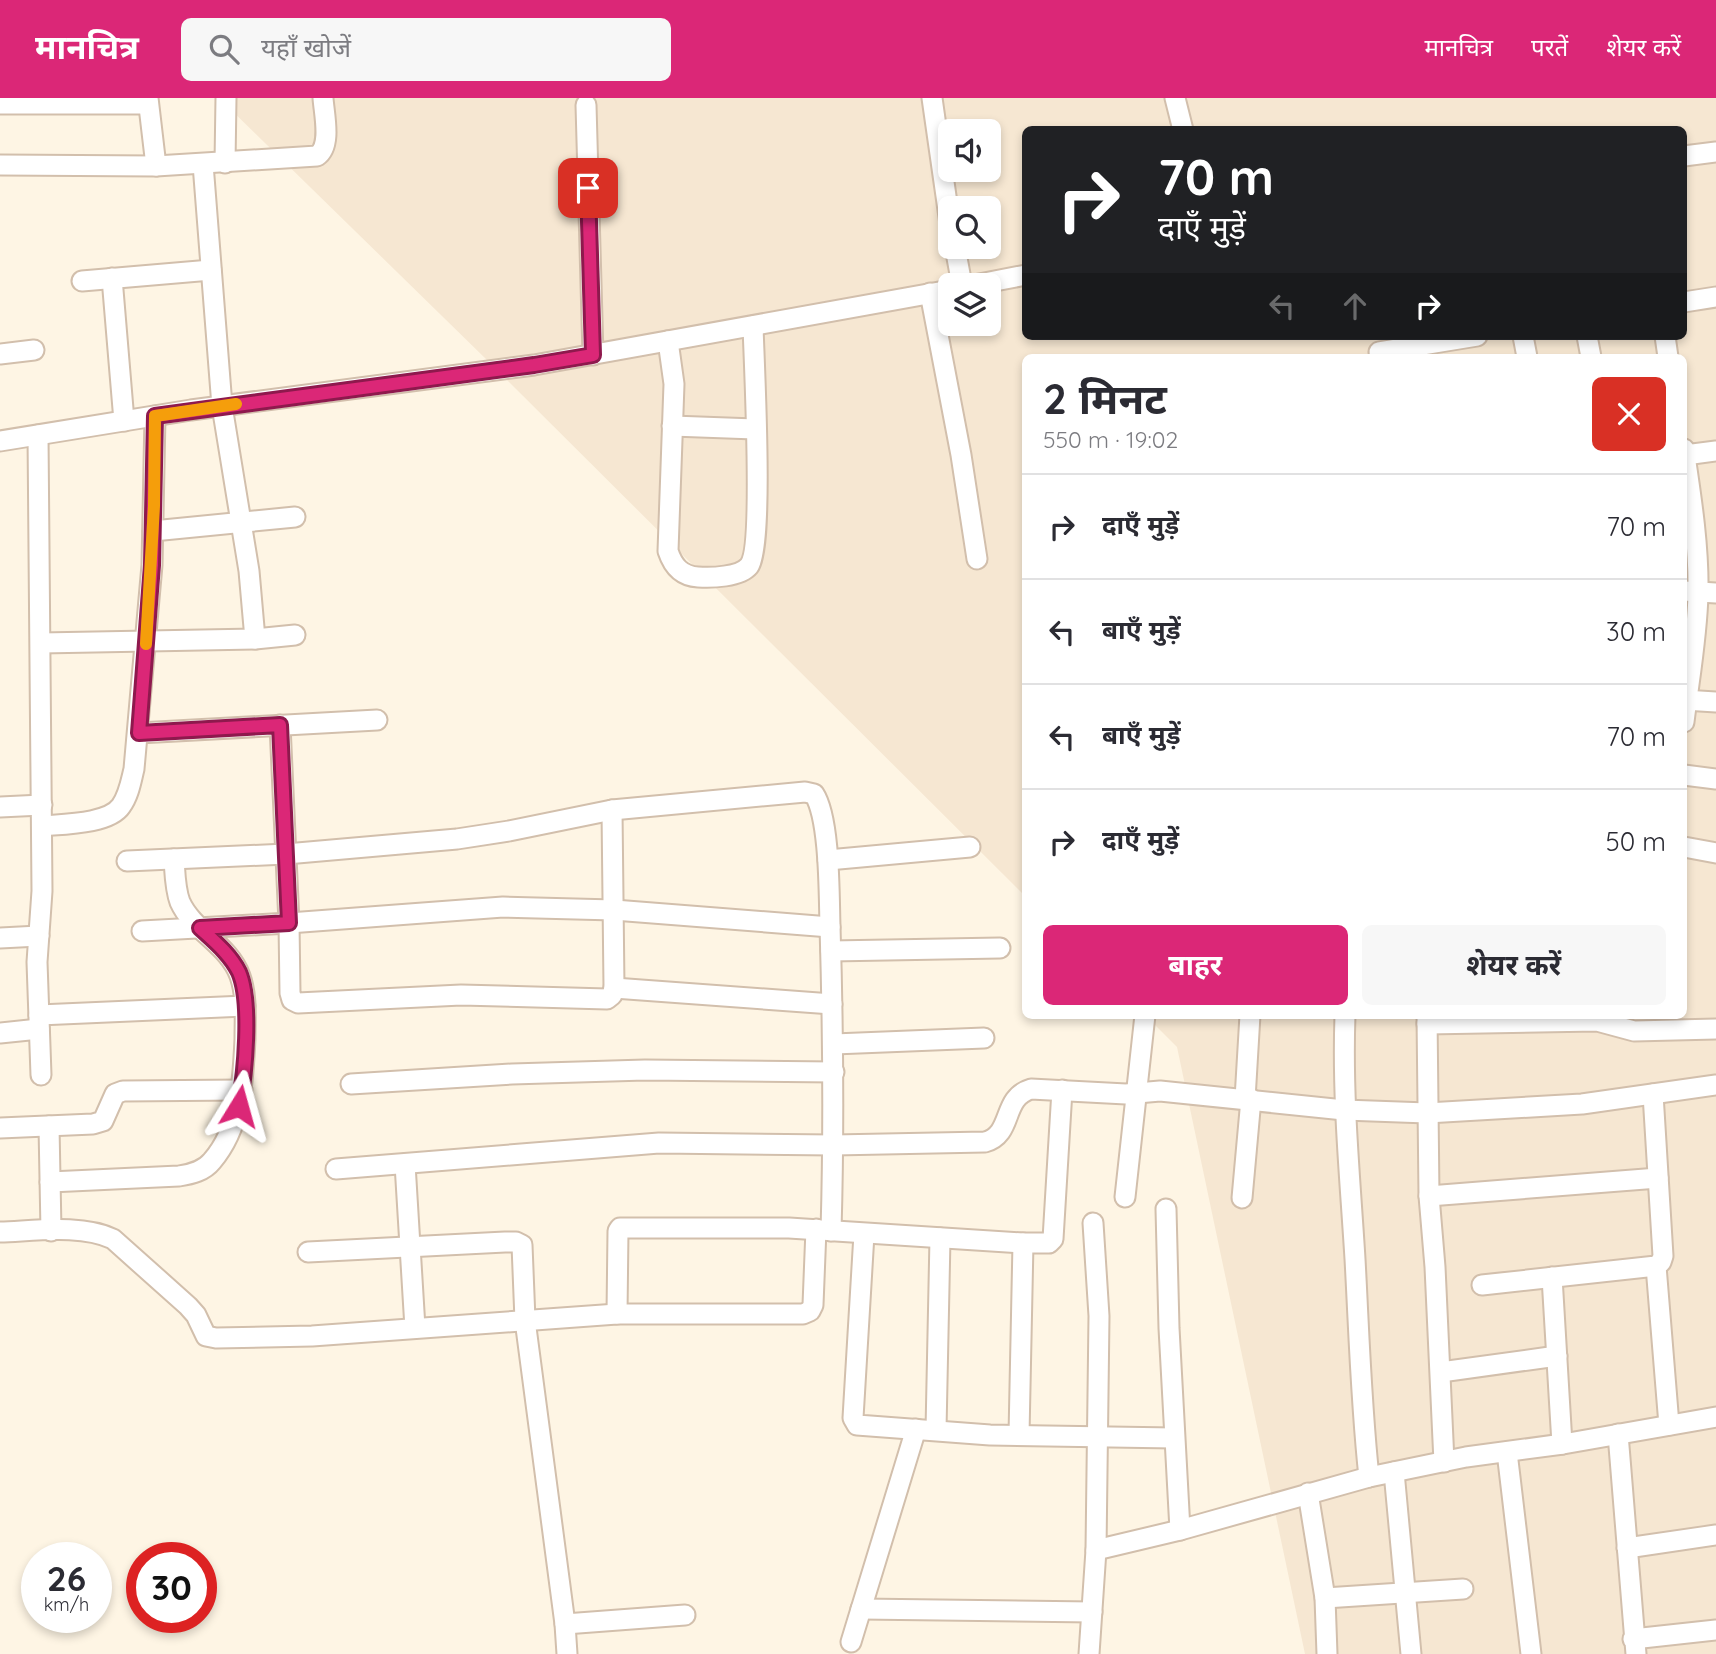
<!DOCTYPE html>
<html lang="hi">
<meta charset="utf-8">
<style>
body{margin:0;font-family:Quicksand,"Noto Sans Devanagari",sans-serif;background:#f7f7f7;color:#2b2b33;height:100vh;display:flex;flex-direction:column;font-size:26px;white-space:nowrap}
*{box-sizing:border-box;margin:0}
p{font-size:23px;color:#7c7c81}
.icon{flex:none;width:38px;height:38px;fill:none;stroke:currentColor;stroke-width:2;stroke-linecap:round;stroke-linejoin:round}
.map{position:relative;flex:1;overflow:hidden}
.sheet{position:absolute;left:1022px;top:256px;width:665px;height:665px;display:flex;flex-direction:column;background:#fff;border-radius:10px;box-shadow:0 4px 10px #0003}
.sheet>*{flex:none}
.banner{position:absolute;left:1022px;top:28px;width:665px;height:214px;border-radius:10px;box-shadow:0 4px 10px #0003;background:#202124;color:#fff;overflow:hidden}
.buttons{position:absolute;left:938px;top:21px;display:grid;gap:14px}
.buttons a{display:grid;place-items:center;width:63px;height:63px;border-radius:10px;background:#fff;box-shadow:0 4px 10px #0003;font-size:35px}
.speed{position:absolute;left:21px;top:1444px;display:flex;gap:14px;font-size:35px;font-weight:700;text-align:center}
.speed>*{display:grid;place-content:center;width:91px;height:91px;border-radius:50%;background:#fff;box-shadow:0 4px 10px #0003;line-height:1}
.speed small{font-size:18px;font-weight:400}
.speed .limit{border:10px solid #d22;background:#fff;color:#111}
.pin{position:absolute;display:grid;place-items:center;width:60px;height:60px;color:#fff;margin:-30px;border-radius:14px;box-shadow:0 4px 10px #0006}
.me{position:absolute;width:77px;margin:-38px;rotate:8deg;stroke-linejoin:round;filter:drop-shadow(0 0 5px #0008)}
.turn{display:flex;align-items:center;gap:24px;height:147px;padding:0 21px;font-size:32px}
.turn .icon{width:91px;height:91px;stroke-width:2.5}
.turn b{display:block;font-size:49px;line-height:60px}
.lanes{display:flex;align-items:center;height:66px;padding:0 21px;background:#0003;justify-content:center;gap:35px;direction:ltr}
.lanes .off{opacity:.35}
.round{display:grid;place-items:center;flex:none;width:74px;height:74px;border-radius:10px;background:#f7f7f7}
.head{display:flex;align-items:center;justify-content:space-between;height:119px;padding:0 21px}
h1{font-size:42px;font-weight:700;line-height:52px}
.primary-button{display:flex;gap:14px;margin-top:auto;padding:14px 21px}
.primary-button a{flex:1;height:80px;border-radius:10px;background:#db2777;color:#fff;font-size:28px;font-weight:700;line-height:80px;text-align:center}
.primary-button a+a{background:#f7f7f7;color:#2b2b33}
ul{padding:0;list-style:none}
li{display:flex;align-items:center;gap:21px;height:105px;padding:0 21px;border-top:2px solid #e1e1e2}
li div{flex:1}
li b{display:block;font-size:26px}
li em{font-style:normal}
header{display:flex;align-items:center;gap:42px;box-sizing:border-box;height:98px;padding:0 35px;background:#db2777;color:#fff}
header strong{font-size:33px}
nav{display:flex;gap:38px;margin-inline-start:auto;font-size:24px}
.search{width:490px;height:63px;background:#f7f7f7;display:flex;align-items:center;gap:18px;box-sizing:border-box;padding:0 24px;border-radius:10px;color:#7c7c81;font-size:26px}
.map>svg:first-child{display:block}
.residential{fill:#f6e7d2;fill-rule:evenodd}
.lines{fill:none;stroke-linecap:round;stroke-linejoin:round}
.street-casing{stroke:#d2bfac;stroke-width:23}
.street{stroke:#fff;stroke-width:19}
.route-casing{stroke:#8e194d;stroke-width:18}
.route{stroke:#db2777;stroke-width:12}
.slow{stroke:#f59e0b;stroke-width:12}
</style>
<header>
<strong>मानचित्र</strong>
<div class="search"><svg class="icon" aria-label="search" viewBox="0 0 24 24"><circle cx="10" cy="10" r="6"/><path d="M15 15l6 6"/></svg>यहाँ खोजें</div>
<nav><a>मानचित्र</a><a>परतें</a><a>शेयर करें</a></nav>
</header>
<div class="map">
<svg width="1716" height="1556" viewBox="0 0 1716 1556">
<rect width="100%" height="100%" fill="#fef5e4"/>
<!-- residential -->
<path class="residential" d="M219,0H1716V1556H1305L1177,949L1145,917H1684V259H1026L1025,798L487,262ZM1026,32H1684V238H1026ZM950,33H989V72H950ZM950,110H989V149H950ZM950,187H989V226H950Z"/>
<g class="lines">
<defs>
<g id="street">
<polyline points="148,0 156,68"/>
<polyline points="932,0 950,126"/>
<polyline points="1175,0 1183,32"/>
<polyline points="0,6 148,6"/>
<polyline points="586,7 593,257"/>
<polyline points="1684,58 1716,54"/>
<polyline points="225,65 226,0"/>
<polyline points="203,66 222,308 249,473 255,541"/>
<path d="M0,67L156,68L317,58C332,48 324,16 323,0"/>
<polyline points="955,149 962,187"/>
<polyline points="112,180 124,323"/>
<polyline points="82,183 211,172"/>
<polyline points="974,187 1026,177"/>
<polyline points="930,195 961,357 977,461"/>
<polyline points="1684,204 1716,199"/>
<polyline points="1523,238 1527,259"/>
<polyline points="1587,238 1591,259"/>
<polyline points="1665,238 1668,259"/>
<path d="M668,243L674,286L668,453C673,468 681,478 698,479C711,480 740,479 749,468C764,449 754,263 753,228"/>
<polyline points="1379,254 1477,238"/>
<polyline points="0,256 34,252"/>
<polyline points="672,328 755,331"/>
<polyline points="38,337 42,793 37,864 41,977"/>
<polyline points="0,343 191,312 534,267 950,192"/>
<path d="M1684,351C1691,398 1699,448 1698,496C1697,539 1689,582 1684,624"/>
<polyline points="1685,357 1716,353"/>
<polyline points="153,433 295,419"/>
<polyline points="1684,493 1716,495"/>
<polyline points="41,545 255,541 295,537"/>
<polyline points="1684,602 1716,604"/>
<polyline points="280,627 289,825 290,895 292,902 298,905 461,897 607,901 612,897 614,890 612,712"/>
<polyline points="139,635 377,622"/>
<polyline points="1684,677 1716,681"/>
<polyline points="0,709 42,707"/>
<path d="M42,728C63,726 109,726 121,708C129,697 131,683 134,671L152,467L155,318"/>
<polyline points="1684,749 1716,755"/>
<polyline points="828,762 970,749"/>
<path d="M127,763L286,756L457,741L509,733L612,712L805,694L814,696C830,720 829,797 830,828C833,930 834,1031 831,1133"/>
<polyline points="142,833 289,825 503,809 614,812 830,829"/>
<polyline points="0,840 39,838"/>
<polyline points="831,853 1000,850"/>
<polyline points="614,890 832,906"/>
<polyline points="39,917 245,908"/>
<path d="M1345,917C1342,1000 1350,1079 1355,1161C1359,1234 1361,1306 1369,1379"/>
<polyline points="1427,917 1429,1098 1435,1169 1444,1364"/>
<polyline points="1427,926 1597,923 1634,933 1716,931"/>
<polyline points="0,935 39,931"/>
<polyline points="834,946 984,940"/>
<polyline points="351,986 512,976 645,972 834,974"/>
<polyline points="1245,1001 1250,917"/>
<polyline points="49,1028 51,1133"/>
<polyline points="0,1030 93,1026 103,1023 115,996 123,993 242,992"/>
<polyline points="405,1066 415,1230"/>
<path d="M336,1071L659,1045L834,1047L985,1044C1014,1036 1001,1000 1031,991L1126,996L1160,993L1344,1012L1427,1015L1582,1006L1716,987"/>
<path d="M50,1084L179,1078C192,1076 204,1073 212,1063C241,1029 243,984 245,941C245,920 247,898 240,878C229,847 193,833 180,804C175,791 175,775 174,761"/>
<polyline points="1429,1098 1658,1080"/>
<polyline points="1125,1099 1145,917"/>
<polyline points="1242,1100 1251,1001"/>
<polyline points="1166,1111 1169,1230 1180,1432"/>
<path d="M0,1134C34,1133 82,1126 113,1141L188,1208L196,1217L206,1238L216,1240L312,1238L617,1216H803L810,1213L813,1207L816,1131"/>
<polyline points="864,1136 853,1320 857,1327 990,1337 1174,1340"/>
<polyline points="308,1154 505,1144 516,1144 522,1147 525,1222 565,1526 567,1556"/>
<polyline points="1656,1168 1669,1327"/>
<polyline points="1552,1179 1562,1346"/>
<polyline points="1482,1187 1656,1168 1661,1164 1663,1158 1653,996"/>
<polyline points="617,1216 618,1133 620,1130 789,1130 1023,1145 1049,1145 1053,1141 1062,992"/>
<polyline points="1441,1274 1557,1258"/>
<polyline points="936,1332 940,1140"/>
<polyline points="1618,1336 1636,1556"/>
<polyline points="1019,1337 1023,1145"/>
<polyline points="1507,1354 1531,1556"/>
<polyline points="1394,1374 1411,1556"/>
<polyline points="1308,1395 1325,1500 1327,1556"/>
<polyline points="1627,1450 1716,1437"/>
<polyline points="1096,1452 1180,1432 1369,1379 1466,1359 1563,1346 1716,1319"/>
<polyline points="1325,1500 1463,1491"/>
<polyline points="861,1511 1092,1514"/>
<polyline points="565,1526 685,1517"/>
<polyline points="1633,1541 1716,1532"/>
<polyline points="851,1544 916,1331"/>
<polyline points="1089,1556 1096,1452 1099,1218 1093,1125"/>
</g>
</defs>
<!-- street casing -->
<use href="#street" class="street-casing"/>
<!-- street -->
<use href="#street" class="street"/>
</g>
<g class="lines">
<defs>
<path id="route" d="M239,1008C245,976 252,904 239,874C230,856 214,843 200,830L289,825L280,627L139,635L152,467L155,318L534,267L593,257L588,90"/>
</defs>
<!-- route casing -->
<use href="#route" class="route-casing"/>
<!-- route -->
<use href="#route" class="route"/>
<!-- slow -->
<polyline class="slow" points="146,546 154,408 155,318 236,306"/>
</g>
</svg>
<div class="buttons">
<a><svg class="icon" aria-label="sound" viewBox="0 0 24 24"><path d="M4 9h4l5-4v14l-5-4H4zM17 9q2 3 0 6"/></svg></a>
<a><svg class="icon" aria-label="search" viewBox="0 0 24 24"><circle cx="10" cy="10" r="6"/><path d="M15 15l6 6"/></svg></a>
<a><svg class="icon" aria-label="layers" viewBox="0 0 24 24"><path d="M12 4l9 5-9 5-9-5zM3 14l9 5 9-5"/></svg></a>
</div>
<div class="speed"><div>26<small>km/h</small></div><div class="limit">30</div></div>
<div class="pin" style="left:588px;top:90px;background:#d93025"><svg class="icon" aria-label="arrive" viewBox="0 0 24 24"><path d="M6 21V4h12l-3 4 3 4H6"/></svg></div>
<svg class="me" style="left:239px;top:1008px" viewBox="-20 -20 40 40"><path d="M0-17L14 15 0 8-14 15z" fill="#db2777" stroke="#fff" stroke-width="4"/></svg>
<div class="banner">
<div class="turn"><svg class="icon" aria-label="right" viewBox="0 0 24 24"><path d="M7 20v-9h11M14 6l5 5-5 5"/></svg><div><b>70 m</b>दाएँ मुड़ें</div></div>
<div class="lanes"><svg class="icon off" aria-label="left" viewBox="0 0 24 24"><path d="M17 20v-9H6M10 6l-5 5 5 5"/></svg><svg class="icon off" aria-label="ahead" viewBox="0 0 24 24"><path d="M12 20V5M6 11l6-6 6 6"/></svg><svg class="icon" aria-label="right" viewBox="0 0 24 24"><path d="M7 20v-9h11M14 6l5 5-5 5"/></svg></div>
</div>
<section class="sheet">
<div class="head"><div><h1>2 मिनट</h1><p>550 m · 19:02</p></div><a class="round" style="background:#d93025;color:#fff"><svg class="icon" aria-label="close" viewBox="0 0 24 24"><path d="M6 6l12 12M18 6L6 18"/></svg></a></div>
<ul>
<li><svg class="icon" aria-label="right" viewBox="0 0 24 24"><path d="M7 20v-9h11M14 6l5 5-5 5"/></svg><div><b>दाएँ मुड़ें</b></div><em>70 m</em></li>
<li><svg class="icon" aria-label="left" viewBox="0 0 24 24"><path d="M17 20v-9H6M10 6l-5 5 5 5"/></svg><div><b>बाएँ मुड़ें</b></div><em>30 m</em></li>
<li><svg class="icon" aria-label="left" viewBox="0 0 24 24"><path d="M17 20v-9H6M10 6l-5 5 5 5"/></svg><div><b>बाएँ मुड़ें</b></div><em>70 m</em></li>
<li><svg class="icon" aria-label="right" viewBox="0 0 24 24"><path d="M7 20v-9h11M14 6l5 5-5 5"/></svg><div><b>दाएँ मुड़ें</b></div><em>50 m</em></li>
</ul>
<div class="primary-button"><a>बाहर</a><a>शेयर करें</a></div>
</section>
</div>
